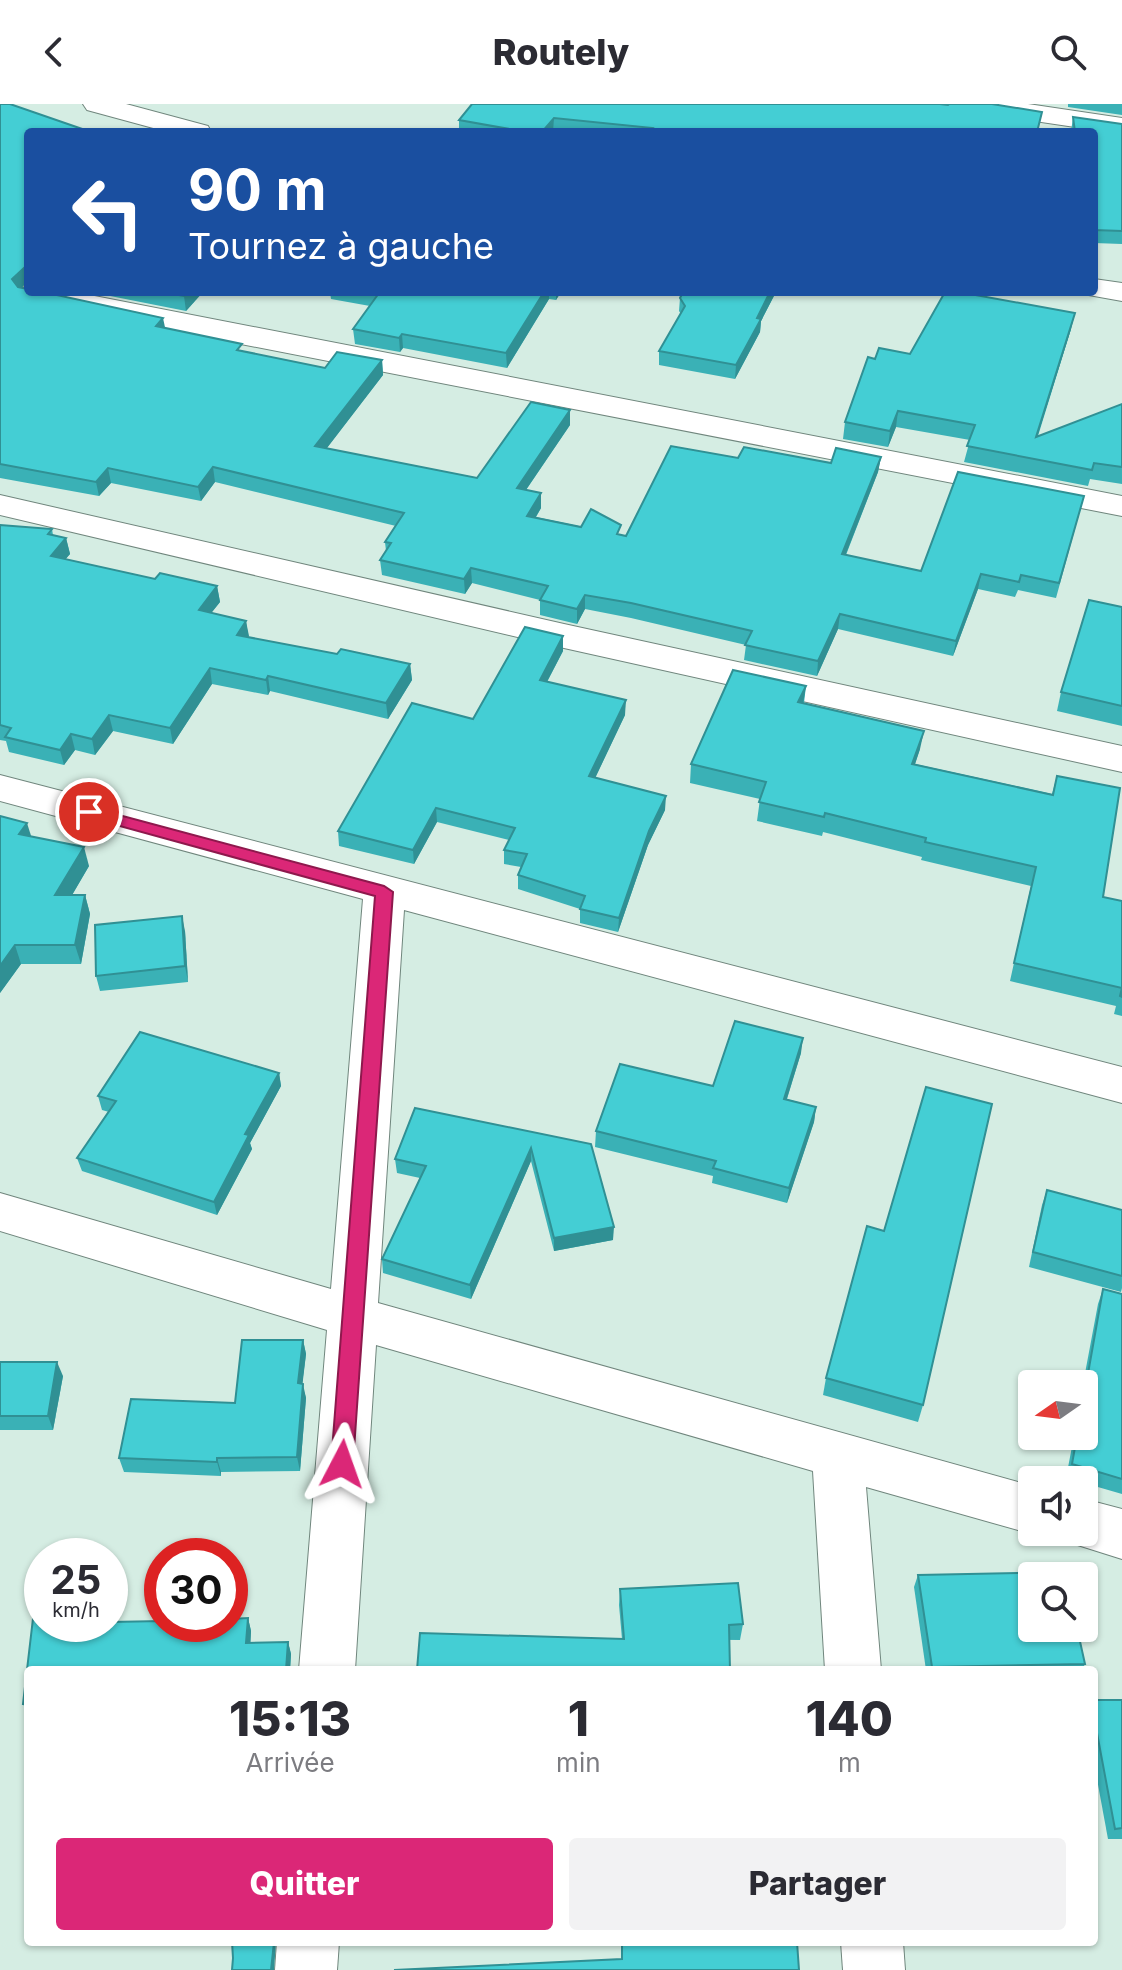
<!DOCTYPE html>
<html lang="fr">
<meta charset="utf-8">
<style>
body{margin:0;font-family:Inter,sans-serif;background:#f2f2f3;color:#2b2b33;height:100vh;display:flex;flex-direction:column;font-size:30px;white-space:nowrap}
*{box-sizing:border-box;margin:0}
p{font-size:26px;color:#7c7c81}
.icon{flex:none;width:44px;height:44px;fill:none;stroke:currentColor;stroke-width:2;stroke-linecap:round;stroke-linejoin:round}
.map{position:relative;flex:1;overflow:hidden}
.panel{position:absolute;left:24px;top:1562px;width:1074px;height:280px;display:flex;flex-direction:column;background:#fff;border-radius:8px;box-shadow:0 2px 6px #0004}
.panel>*{flex:none}
.guide{position:absolute;left:24px;top:24px;width:1074px;height:168px;border-radius:8px;box-shadow:0 2px 6px #0004;background:#1a4fa0;color:#fff;overflow:hidden}
.needle{width:52px;rotate:256deg}
.fabs{position:absolute;left:1018px;top:1266px;display:grid;gap:16px}
.fabs a{display:grid;place-items:center;width:80px;height:80px;border-radius:8px;background:#fff;box-shadow:0 2px 6px #0004;font-size:40px}
.speed{position:absolute;left:24px;top:1434px;display:flex;gap:16px;font-size:40px;font-weight:700;text-align:center}
.speed>*{display:grid;place-content:center;width:104px;height:104px;border-radius:50%;background:#fff;box-shadow:0 2px 6px #0004;line-height:1}
.speed small{font-size:20px;font-weight:400}
.speed .limit{border:12px solid #d22;background:#fff;color:#111}
.pin{position:absolute;display:grid;place-items:center;width:68px;height:68px;color:#fff;margin:-34px;border:4px solid #fff;border-radius:50%;box-shadow:0 2px 8px #0007}
.me{position:absolute;width:88px;margin:-44px;rotate:4deg;stroke-linejoin:round;filter:drop-shadow(0 0 6px #0008)}
.turn{display:flex;align-items:center;gap:28px;height:168px;padding:0 32px;font-size:36px}
.turn .icon{width:104px;height:104px;stroke-width:2.5}
.turn b{display:block;font-size:56px;line-height:68px}
.eta{display:flex;justify-content:space-evenly;align-items:center;height:136px;text-align:center}
.eta b{font-size:48px;font-weight:800;line-height:56px}
.action{display:flex;gap:16px;margin-top:auto;padding:16px 32px}
.action a{flex:1;height:92px;border-radius:8px;background:#db2777;color:#fff;font-size:32px;font-weight:800;line-height:92px;text-align:center}
.action a+a{background:#f2f2f3;color:#2b2b33}
header{display:flex;justify-content:space-between;align-items:center;height:104px;padding:0 32px;background:#fff;font-size:36px;font-weight:800}
.map>svg:first-child{display:block}
.lines{fill:none;stroke-linecap:round;stroke-linejoin:round}
.minor-casing{stroke:#70867d;stroke-width:2}
.minor{fill:#fff;fill-rule:evenodd}
.wall{fill:#3ab1b6}
.shaded-wall{fill:#309094}
.building{fill:#44ced4;stroke:#309094;stroke-width:2}
.route{fill:#db2777;stroke:#8e194d;stroke-width:2}
</style>
<header><svg class="icon" aria-label="back" viewBox="0 0 24 24"><path d="M15 5l-7 7 7 7"/></svg>Routely<svg class="icon" aria-label="search" viewBox="0 0 24 24"><circle cx="10" cy="10" r="6"/><path d="M15 15l6 6"/></svg></header>
<div class="map">
<svg width="1122" height="1866" viewBox="0 0 1122 1866">
<rect width="100%" height="100%" fill="#d5ede3"/>
<g class="lines">
<defs>
<g id="minor">
<polygon points="83,0 126,0 208,22 211,28 168,28 87,6"/>
<polygon points="961,0 1028,0 1122,14 1122,30 974,8 965,6"/>
<polygon points="1094,175 1122,179 1122,197 1083,190 1082,188 1094,188"/>
<polygon points="28,180 28,188 74,188 1122,392 1122,412 123,217 22,194 18,188"/>
<polygon points="0,391 564,520 1122,642 1122,668 564,544 0,411"/>
<polygon points="0,671 1122,963 1122,999 404,806 378,1199 1032,1382 1032,1428 1038,1428 1032,1430 866,1383 881,1566 825,1566 813,1367 376,1241 355,1566 299,1566 327,1226 0,1127 0,1089 331,1185 363,795 0,697"/>
<polygon points="1084,1395 1122,1405 1122,1455 1065,1437 1061,1428 1084,1428"/>
<polygon points="277,1838 339,1838 337,1866 275,1866"/>
<polygon points="841,1838 903,1838 905,1866 843,1866"/>
</g>
</defs>
<!-- minor casing -->
<use href="#minor" class="minor-casing"/>
<!-- minor -->
<use href="#minor" class="minor"/>
</g>
<!-- wall -->
<g class="wall">
<polygon points="0,0 28,28 28,177 22,183 243,247 325,264 382,256 383,271 326,345 477,374 570,306 570,321 526,386 541,404 536,413 626,432 738,354 831,359 881,353 878,368 846,451 921,467 1084,392 1056,494 1018,486 1015,493 978,485 953,552 838,525 817,572 744,556 746,541 631,514 585,505 577,520 540,511 540,496 472,479 465,490 382,471 380,456 386,447 385,438 396,422 215,378 201,397 111,379 99,392 0,374"/>
<polygon points="472,0 1038,28 459,28 459,16"/>
<polygon points="1068,0 1122,0 1122,11 1068,3"/>
<polygon points="1073,13 1122,20 1122,140 1094,139 1094,28 1071,28"/>
<polygon points="90,188 203,188 186,207"/>
<polygon points="330,188 561,188 556,196 549,195 507,264 403,244 400,248 355,240 353,225 370,202 331,195"/>
<polygon points="683,188 776,188 761,217 760,228 735,275 659,261 659,247 681,210 679,207 680,194"/>
<polygon points="1071,225 1038,332 1122,300 1122,380 1090,375 1088,382 964,358 970,336 896,323 888,343 843,335 845,318 875,255"/>
<polygon points="0,421 52,425 53,431 66,434 70,450 65,455 155,475 217,482 220,498 211,509 246,517 248,533 337,550 410,560 412,576 388,615 270,587 268,591 212,580 173,640 113,627 95,651 75,646 64,661 9,648 6,637 0,636"/>
<polygon points="1122,503 1122,622 1057,607 1061,588"/>
<polygon points="563,532 563,547 547,578 625,611 595,674 665,706 648,741 618,828 580,819 580,805 518,785 518,771 521,763 504,760 504,746 509,736 437,718 414,760 339,742 338,727 473,615"/>
<polygon points="806,582 804,599 920,645 915,660 1052,690 1057,672 1103,793 1122,797 1122,912 1114,910 1116,902 1010,877 1031,782 921,756 922,753 823,728 822,732 757,717 760,695 690,679 691,660"/>
<polygon points="31,732 89,762 72,791 85,791 90,810 81,860 21,860 0,889"/>
<polygon points="185,827 188,878 100,887 96,872"/>
<polygon points="801,949 787,995 816,1003 814,1018 787,1099 712,1079 713,1072 595,1043 596,1027"/>
<polygon points="279,969 281,982 250,1039 252,1045 217,1111 82,1067 77,1054 109,1008 102,1006 98,992"/>
<polygon points="591,1040 613,1136 554,1147 531,1057 471,1195 383,1169 382,1155 420,1074 397,1069 395,1055"/>
<polygon points="1047,1086 1122,1106 1122,1184 1121,1188 1029,1163 1042,1101"/>
<polygon points="1103,1185 1122,1190 1122,1390 1084,1379 1084,1376 1074,1376 1066,1374 1074,1332 1084,1332 1083,1280 1098,1200"/>
<polygon points="303,1236 306,1250 302,1280 306,1294 300,1367 221,1368 221,1372 124,1368 119,1354 235,1299"/>
<polygon points="0,1258 63,1272 53,1326 0,1326"/>
<polygon points="826,1274 923,1301 918,1318 823,1291"/>
<polygon points="918,1471 1085,1560 1082,1566 926,1566 914,1483"/>
<polygon points="620,1485 743,1520 740,1536 622,1535 619,1501"/>
<polygon points="42,1505 42,1520 110,1520 110,1518 162,1517 162,1520 230,1520 230,1515 248,1514 251,1527 250,1539 288,1538 291,1550 290,1566 28,1566 28,1610 23,1600 34,1506"/>
<polygon points="1094,1596 1122,1596 1122,1735 1108,1735 1094,1659"/>
</g>
<!-- shaded-wall -->
<g class="shaded-wall">
<polygon points="554,14 553,28 542,28"/>
<polygon points="25,163 28,177 16,190 12,175"/>
<polygon points="188,188 203,188 186,207 184,192"/>
<polygon points="544,188 549,188 549,195 507,264 506,249"/>
<polygon points="556,188 561,188 556,196"/>
<polygon points="770,188 776,188 761,217 760,228 735,275 736,261 757,214"/>
<polygon points="1075,209 1071,225 1032,349 1036,333"/>
<polygon points="163,214 166,228 156,222"/>
<polygon points="402,230 403,244 400,248 399,234"/>
<polygon points="382,256 383,271 317,357 315,342"/>
<polygon points="570,306 570,321 517,399 517,384"/>
<polygon points="898,307 896,323 888,343 890,327"/>
<polygon points="881,353 878,368 840,465 842,450"/>
<polygon points="213,363 215,378 201,397 198,383"/>
<polygon points="108,364 111,379 99,392 96,378"/>
<polygon points="541,389 541,404 528,426 527,412"/>
<polygon points="66,434 70,450 55,468 51,452"/>
<polygon points="471,464 472,479 465,490 464,475"/>
<polygon points="981,470 978,485 953,552 956,537"/>
<polygon points="217,482 220,498 201,522 199,506"/>
<polygon points="585,491 585,505 577,520 577,505"/>
<polygon points="840,510 838,525 817,572 818,557"/>
<polygon points="246,517 249,532 239,546 237,531"/>
<polygon points="563,532 563,547 540,591 540,576"/>
<polygon points="410,560 412,576 388,615 386,599"/>
<polygon points="210,564 212,580 173,640 170,624"/>
<polygon points="268,572 270,587 268,591 266,576"/>
<polygon points="806,582 803,600 798,598"/>
<polygon points="626,596 625,611 589,687 589,672"/>
<polygon points="109,611 113,627 95,651 92,635"/>
<polygon points="924,627 920,645 909,678 912,660"/>
<polygon points="71,630 75,646 64,661 60,646"/>
<polygon points="666,692 665,706 648,741 618,828 619,814 649,727"/>
<polygon points="436,704 437,718 414,760 413,746"/>
<polygon points="27,719 33,738 19,730"/>
<polygon points="84,743 89,762 61,810 55,791"/>
<polygon points="85,791 90,810 81,860 75,841"/>
<polygon points="182,812 185,827 188,878 185,862"/>
<polygon points="15,841 21,860 0,889 0,862"/>
<polygon points="803,934 801,949 782,1010 784,995"/>
<polygon points="279,969 281,982 250,1039 252,1045 217,1111 214,1098 245,1030"/>
<polygon points="816,1003 814,1018 787,1099 789,1084"/>
<polygon points="531,1044 531,1057 471,1195 470,1181"/>
<polygon points="614,1123 613,1136 554,1147 554,1134"/>
<polygon points="303,1236 306,1250 301,1293 298,1279"/>
<polygon points="57,1258 63,1272 53,1326 48,1312"/>
<polygon points="303,1280 306,1294 300,1367 297,1353"/>
<polygon points="217,1354 221,1368 221,1372 217,1358"/>
<polygon points="248,1514 251,1527 250,1551 246,1539"/>
<polygon points="288,1538 291,1550 290,1566 286,1566"/>
<polygon points="274,1838 276,1838 274,1866 271,1866"/>
</g>
<!-- building -->
<g class="building">
<polygon points="0,0 10,0 91,28 28,28 28,171 25,163 12,175 18,183 28,185 28,188 43,188 163,214 156,222 242,240 237,246 325,264 337,248 382,256 315,342 477,374 531,298 570,306 517,384 541,389 527,412 581,423 591,405 621,421 617,430 626,432 671,342 738,354 744,343 831,359 836,344 881,353 842,450 921,467 958,368 1084,392 1059,479 1021,471 1019,478 981,470 956,537 840,510 818,557 745,541 752,527 631,499 585,491 577,505 540,496 548,482 471,464 464,475 380,456 391,439 385,438 404,409 213,363 198,383 108,364 96,378 0,360"/>
<polygon points="472,0 940,0 948,1 949,0 992,0 1042,8 1037,28 651,28 653,24 554,14 542,28 526,28 459,16"/>
<polygon points="1073,13 1122,20 1122,127 1094,126 1094,28 1075,28"/>
<polygon points="161,188 188,188 184,192"/>
<polygon points="373,188 544,188 506,249 402,230 399,234 353,225 379,189"/>
<polygon points="683,188 770,188 757,214 761,215 736,261 659,247 685,202 680,194"/>
<polygon points="945,188 959,188 1075,209 1036,333 1122,300 1122,363 1094,359 1092,366 967,342 975,321 898,307 890,327 845,318 868,253 875,255 879,244 910,250"/>
<polygon points="0,421 52,425 48,430 66,434 51,452 155,475 160,469 217,482 199,506 246,517 237,531 337,550 341,545 410,560 386,599 268,572 266,576 210,564 170,624 109,611 92,635 71,630 60,646 5,633 11,624 0,621"/>
<polygon points="1089,496 1122,503 1122,602 1061,588"/>
<polygon points="525,523 563,532 540,576 626,596 589,672 666,692 649,727 619,814 580,805 585,792 518,771 527,750 504,746 515,724 436,704 413,746 338,727 412,599 473,615"/>
<polygon points="733,566 806,582 798,598 924,627 912,660 1053,691 1057,672 1120,684 1103,793 1122,797 1122,893 1120,892 1122,884 1014,859 1036,763 925,738 926,734 825,709 824,713 759,698 766,678 691,660"/>
<polygon points="0,712 27,719 19,730 84,743 55,791 85,791 75,841 15,841 0,862"/>
<polygon points="182,812 185,862 96,872 95,821"/>
<polygon points="735,917 803,934 784,995 816,1003 789,1084 713,1064 716,1057 596,1027 620,960 713,982"/>
<polygon points="140,928 279,969 245,1030 249,1031 214,1098 77,1054 116,997 98,992"/>
<polygon points="926,983 992,1000 923,1301 826,1274 867,1122 884,1127"/>
<polygon points="415,1004 591,1040 614,1123 554,1134 531,1044 470,1181 382,1155 426,1062 395,1055"/>
<polygon points="1047,1086 1122,1106 1122,1172 1033,1148"/>
<polygon points="1103,1185 1122,1190 1122,1375 1072,1360 1077,1332 1084,1332 1084,1292"/>
<polygon points="242,1236 303,1236 298,1279 303,1280 297,1353 217,1354 217,1358 119,1354 131,1295 235,1299"/>
<polygon points="0,1258 57,1258 48,1312 0,1312"/>
<polygon points="1066,1468 1067,1472 1032,1472 1032,1524 1077,1524 1085,1560 932,1563 918,1471"/>
<polygon points="738,1479 743,1520 729,1521 730,1566 417,1566 420,1529 624,1535 620,1485"/>
<polygon points="42,1505 42,1520 110,1520 110,1518 162,1517 162,1520 230,1520 230,1515 248,1514 246,1539 288,1538 286,1566 28,1566 28,1600 23,1600 34,1506"/>
<polygon points="1094,1596 1122,1596 1122,1724 1115,1725 1094,1613"/>
<polygon points="232,1838 274,1838 271,1866 232,1866 233,1854"/>
<polygon points="622,1838 797,1838 799,1866 394,1866 622,1855"/>
</g>
<!-- route -->
<polygon class="route" points="89,703 384,782 393,788 353,1360 350,1367 342,1370 335,1367 331,1360 375,792 83,712 80,708"/>
</svg>
<div class="fabs">
<a><svg class="needle" viewBox="-14 -14 28 28"><path d="M0-13l5 13h-10z" fill="#e53935"/><path d="M0 13l5-13h-10z" fill="#7c7c81"/></svg></a>
<a><svg class="icon" aria-label="sound" viewBox="0 0 24 24"><path d="M4 9h4l5-4v14l-5-4H4zM17 9q2 3 0 6"/></svg></a>
<a><svg class="icon" aria-label="search" viewBox="0 0 24 24"><circle cx="10" cy="10" r="6"/><path d="M15 15l6 6"/></svg></a>
</div>
<div class="speed"><div>25<small>km/h</small></div><div class="limit">30</div></div>
<div class="pin" style="left:89px;top:708px;background:#d93025"><svg class="icon" aria-label="arrive" viewBox="0 0 24 24"><path d="M6 21V4h12l-3 4 3 4H6"/></svg></div>
<svg class="me" style="left:342px;top:1360px" viewBox="-20 -20 40 40"><path d="M0-17L14 15 0 8-14 15z" fill="#db2777" stroke="#fff" stroke-width="4"/></svg>
<div class="guide">
<div class="turn"><svg class="icon" aria-label="left" viewBox="0 0 24 24"><path d="M17 20v-9H6M10 6l-5 5 5 5"/></svg><div><b>90 m</b>Tournez à gauche</div></div>
</div>
<section class="panel">
<div class="eta">
<div><b>15:13</b><p>Arrivée</p></div>
<div><b>1</b><p>min</p></div>
<div><b>140</b><p>m</p></div>
</div>
<div class="action"><a>Quitter</a><a>Partager</a></div>
</section>
</div>
